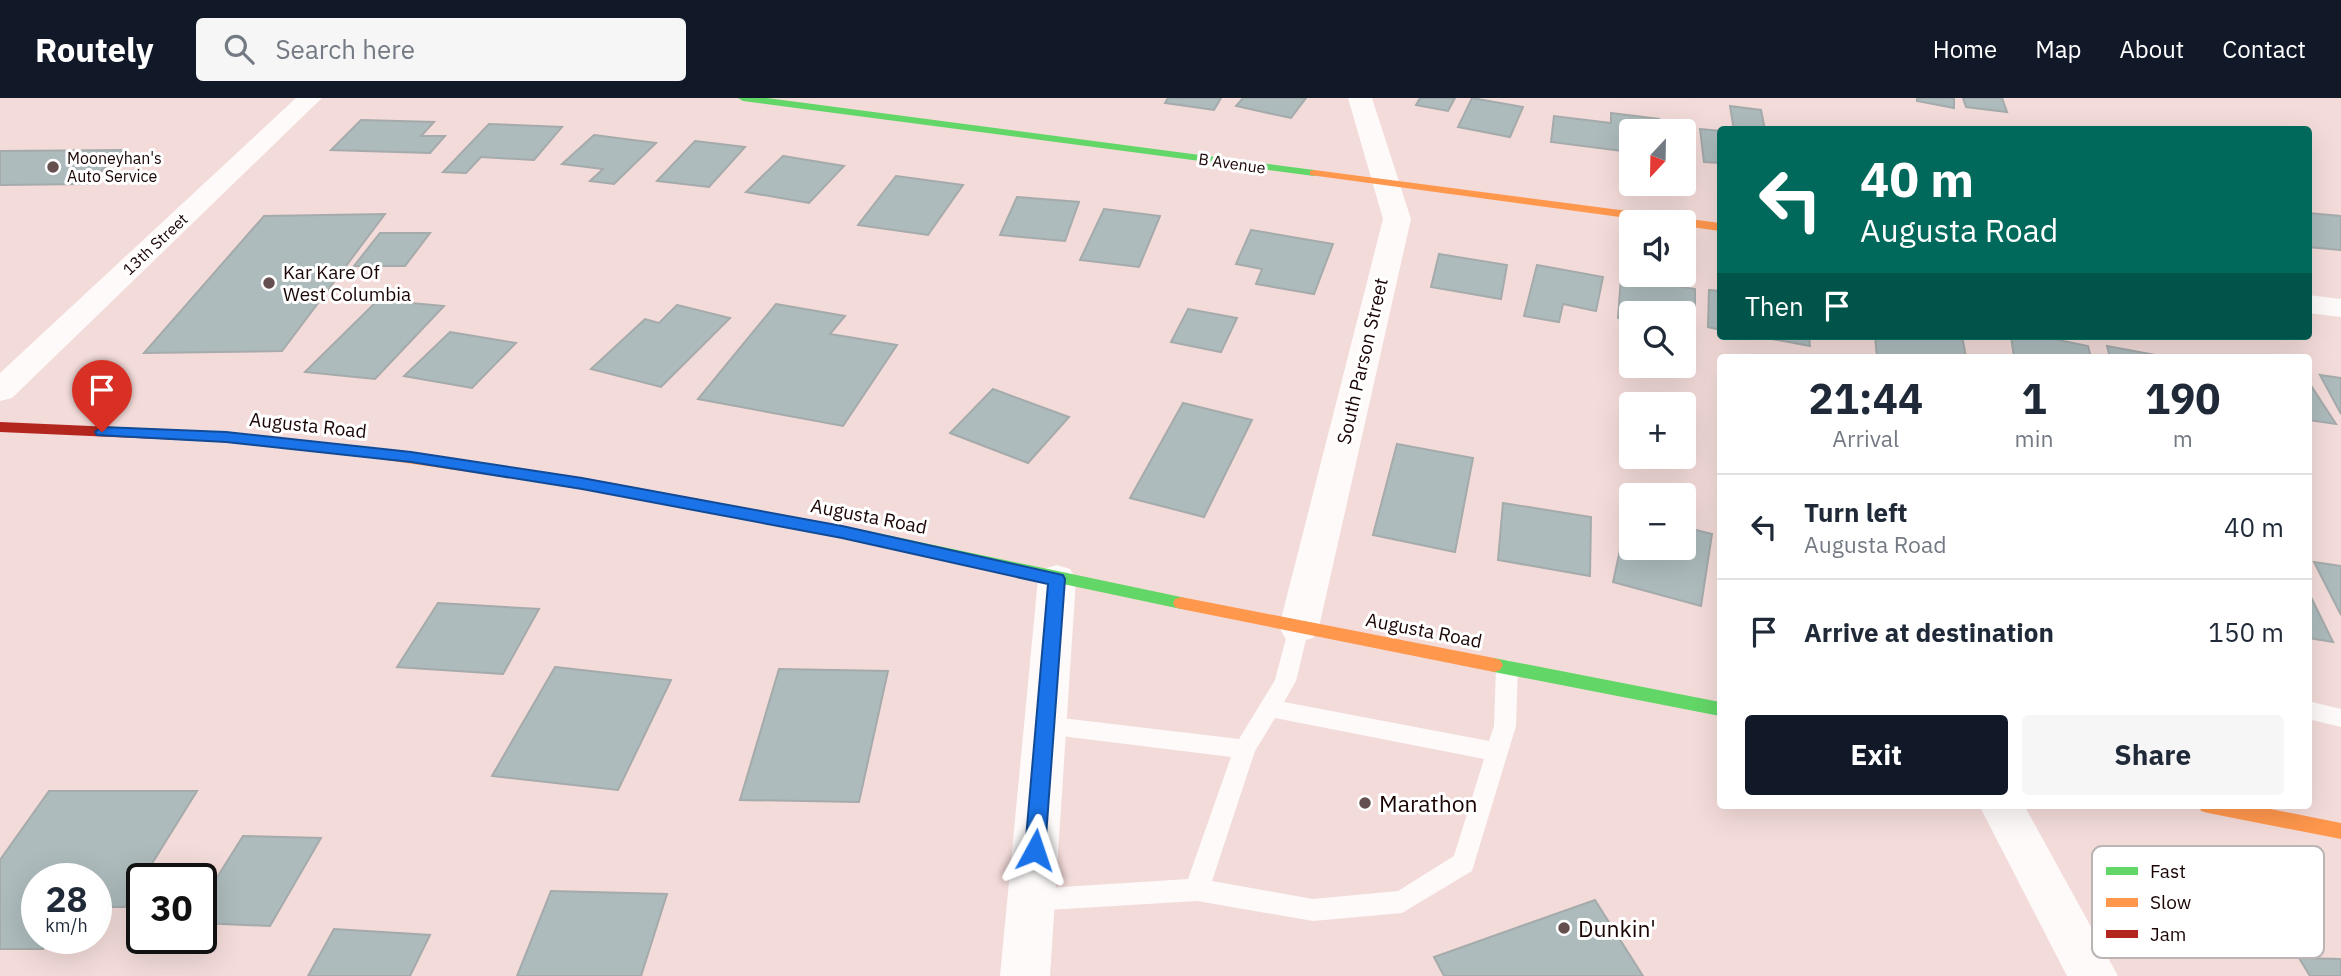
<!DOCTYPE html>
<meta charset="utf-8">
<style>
body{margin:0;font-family:"IBM Plex Sans",sans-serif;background:#f6f6f7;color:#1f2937;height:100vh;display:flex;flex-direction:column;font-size:26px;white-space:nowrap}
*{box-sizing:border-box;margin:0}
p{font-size:23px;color:#747a83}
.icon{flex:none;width:38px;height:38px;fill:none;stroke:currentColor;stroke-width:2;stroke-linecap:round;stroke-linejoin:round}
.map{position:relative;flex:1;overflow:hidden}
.panel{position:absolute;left:1717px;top:256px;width:595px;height:455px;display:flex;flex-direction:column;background:#fff;border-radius:7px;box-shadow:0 7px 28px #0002}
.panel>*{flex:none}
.hud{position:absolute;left:1717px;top:28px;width:595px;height:214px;border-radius:7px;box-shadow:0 7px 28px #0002;background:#00695c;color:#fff;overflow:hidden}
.needle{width:46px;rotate:202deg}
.tools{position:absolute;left:1619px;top:21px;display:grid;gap:14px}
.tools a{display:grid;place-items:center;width:77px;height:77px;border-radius:7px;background:#fff;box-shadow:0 7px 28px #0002;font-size:35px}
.speed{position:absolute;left:21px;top:765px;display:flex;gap:14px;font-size:35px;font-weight:700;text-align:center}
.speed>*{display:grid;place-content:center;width:91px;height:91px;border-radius:50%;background:#fff;box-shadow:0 7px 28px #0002;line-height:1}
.speed small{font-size:18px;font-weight:400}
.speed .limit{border:4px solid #111;border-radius:10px;background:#fff;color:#111}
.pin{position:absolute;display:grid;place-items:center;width:60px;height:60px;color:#fff;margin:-72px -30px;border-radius:50% 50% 50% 0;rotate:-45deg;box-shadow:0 0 7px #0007}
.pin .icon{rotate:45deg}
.me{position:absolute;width:77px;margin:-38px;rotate:5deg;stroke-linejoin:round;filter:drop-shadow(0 0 5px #0008)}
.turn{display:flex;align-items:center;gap:24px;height:147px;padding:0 28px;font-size:32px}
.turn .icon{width:91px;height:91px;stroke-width:2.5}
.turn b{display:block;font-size:49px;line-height:60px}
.then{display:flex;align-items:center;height:66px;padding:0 28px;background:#0003;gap:14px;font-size:26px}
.eta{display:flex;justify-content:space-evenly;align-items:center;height:119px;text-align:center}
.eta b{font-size:42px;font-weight:700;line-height:49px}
.cta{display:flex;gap:14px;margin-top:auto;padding:14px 28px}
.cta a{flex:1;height:80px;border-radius:7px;background:#111827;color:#fff;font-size:28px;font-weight:700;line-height:80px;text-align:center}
.cta a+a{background:#f6f6f7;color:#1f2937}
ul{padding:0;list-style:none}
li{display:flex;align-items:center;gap:21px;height:105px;padding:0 28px;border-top:2px solid #e0e1e3}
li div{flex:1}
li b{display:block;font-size:26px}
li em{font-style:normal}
header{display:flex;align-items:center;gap:42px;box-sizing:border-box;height:98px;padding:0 35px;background:#111827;color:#fff}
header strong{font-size:33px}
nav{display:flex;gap:38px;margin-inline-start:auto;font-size:24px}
.search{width:490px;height:63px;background:#f6f6f7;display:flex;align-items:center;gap:18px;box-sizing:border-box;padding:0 24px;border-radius:7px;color:#747a83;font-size:26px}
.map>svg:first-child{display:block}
.building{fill:#adbbbd;stroke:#a5aaab;stroke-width:2}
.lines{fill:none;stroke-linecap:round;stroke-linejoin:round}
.lane{fill:#fdfaf9;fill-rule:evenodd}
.street{fill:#fdfaf9;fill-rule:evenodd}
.fast{fill:#63d668;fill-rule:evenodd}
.slow{fill:#ff974d;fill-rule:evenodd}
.jam{fill:#b3261e;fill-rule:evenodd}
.route{fill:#1a73e8;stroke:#114b97;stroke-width:2}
.poi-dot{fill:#66504f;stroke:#fff;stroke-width:2.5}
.labels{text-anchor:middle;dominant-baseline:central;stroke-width:6;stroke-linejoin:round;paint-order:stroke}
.far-poi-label{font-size:16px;fill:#1a0504;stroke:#fff;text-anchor:start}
.far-street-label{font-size:16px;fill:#1a0504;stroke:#fff}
.poi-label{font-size:19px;fill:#1a0504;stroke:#fff;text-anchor:start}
.street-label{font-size:19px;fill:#1a0504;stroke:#fff}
.near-poi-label{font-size:23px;fill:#1a0504;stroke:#fff;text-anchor:start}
.key{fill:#fff;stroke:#bab4b4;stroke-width:2}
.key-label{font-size:19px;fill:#1a0504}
</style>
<header>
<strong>Routely</strong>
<div class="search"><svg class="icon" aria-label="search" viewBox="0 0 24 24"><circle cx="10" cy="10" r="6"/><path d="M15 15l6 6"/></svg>Search here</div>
<nav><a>Home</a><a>Map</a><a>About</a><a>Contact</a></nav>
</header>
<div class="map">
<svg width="2341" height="878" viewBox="0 0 2341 878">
<rect width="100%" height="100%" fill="#f3dbd9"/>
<!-- building -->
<g class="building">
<polygon points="1168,0 1221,0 1214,12 1165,5"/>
<polygon points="1243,0 1306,0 1291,20 1236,8"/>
<polygon points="1420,0 1455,0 1448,13 1416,7"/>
<polygon points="1472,0 1523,9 1510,39 1458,29"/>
<polygon points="1917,0 1954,0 1954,10 1917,3"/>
<polygon points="1963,0 2002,0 2007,14 1966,9"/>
<polygon points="1730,8 1761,12 1765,32 1734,32"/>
<polygon points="1611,15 1659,21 1659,33 1631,33 1631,54 1551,44 1554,18 1611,25"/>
<polygon points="361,22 434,24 421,38 445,38 430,55 331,52"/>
<polygon points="489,26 562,29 534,62 481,59 466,75 443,74"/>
<polygon points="1700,31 1720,33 1720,65 1704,64"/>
<polygon points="594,37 656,45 614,86 590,83 603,71 562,66"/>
<polygon points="695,43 745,49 709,89 657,83"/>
<polygon points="125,52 87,86 0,87 0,53"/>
<polygon points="783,58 844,68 809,105 746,94"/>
<polygon points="896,78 963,87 928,137 858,127"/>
<polygon points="1017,99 1079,104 1065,143 1000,137"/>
<polygon points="1104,111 1160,118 1139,169 1080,162"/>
<polygon points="2308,115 2341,118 2341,152 2308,149"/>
<polygon points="385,116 282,253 144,255 264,118"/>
<polygon points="1251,132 1333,146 1314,196 1256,186 1262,171 1236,166"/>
<polygon points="380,135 430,135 405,168 354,168"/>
<polygon points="1439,156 1507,167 1501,201 1431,189"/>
<polygon points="1537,167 1603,179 1596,213 1563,206 1559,224 1524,218"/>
<polygon points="1621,179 1695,191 1695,233 1684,231 1684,215 1631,215 1631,222 1618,220"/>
<polygon points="1709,192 1720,193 1720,232 1708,229"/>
<polygon points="378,202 444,208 375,281 305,274"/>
<polygon points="776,206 845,218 830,236 897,247 843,328 698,301"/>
<polygon points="677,207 730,220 661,289 591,271 645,221 659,225"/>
<polygon points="1188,211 1237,220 1221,254 1171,244"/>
<polygon points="450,234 516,245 472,290 404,278"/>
<polygon points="1756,238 1809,238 1810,248"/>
<polygon points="1875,238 1962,238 1966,259 1877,259"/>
<polygon points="2011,238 2039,238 2088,248 2091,259 2014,259"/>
<polygon points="2107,248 2166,259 2110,259"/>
<polygon points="2320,277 2341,280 2341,316"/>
<polygon points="2308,283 2336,326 2308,322"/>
<polygon points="993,291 1069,319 1028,365 950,335"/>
<polygon points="1183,305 1252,322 1204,419 1130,400"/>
<polygon points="1397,346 1473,360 1455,454 1373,437"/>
<polygon points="1503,405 1591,419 1590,478 1498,462"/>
<polygon points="1628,415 1631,415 1631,450 1684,450 1684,429 1712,436 1701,508 1613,484"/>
<polygon points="2314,464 2341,468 2341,517"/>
<polygon points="2308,493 2333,544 2308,540"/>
<polygon points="438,505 539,511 503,576 397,569"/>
<polygon points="555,569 671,582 618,692 492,678"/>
<polygon points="779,571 888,573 859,704 740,702"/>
<polygon points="49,693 197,693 125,809 96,809 96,780 37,780 37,840 50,840 43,851 0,851 0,762"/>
<polygon points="243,738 321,740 270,828 201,825 201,805"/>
<polygon points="551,793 667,796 641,878 517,878"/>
<polygon points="1595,802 1643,878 1444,878 1434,859"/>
<polygon points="334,831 430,837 410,878 308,878"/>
<polygon points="2299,860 2341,861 2341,878 2310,878"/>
</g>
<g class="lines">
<!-- lane -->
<g class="lane">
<path d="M1299,521L1306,523L1309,529L1296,583L1284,604L1489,643L1494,628L1496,570L1500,564L1507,562L1514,564L1518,570L1516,628L1472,773L1402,815L1313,823L1197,803L1031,813L1022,810L1019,802L1022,794L1031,791L1188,781L1231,659L1045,636L1037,633L1034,627L1037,621L1045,618L1239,641L1275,582L1289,529L1292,523ZM1275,620L1484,661L1454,758L1398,793L1313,801L1212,783L1255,653Z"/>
<polygon points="2308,603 2341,611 2341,629 2308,621"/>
</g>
<!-- street -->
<g class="street">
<polygon points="296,0 322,0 12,300 0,303 0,275"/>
<polygon points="1348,0 1372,0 1411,121 1319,529 1313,540 1299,544 1285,540 1279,529 1383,121"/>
<polygon points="2308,197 2341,201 2341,219 2308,215"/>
<polygon points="1057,467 1070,471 1076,481 1050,878 1000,878 1038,481 1044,471"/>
<polygon points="1979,707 2024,707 2118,878 2067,878"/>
</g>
<!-- fast -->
<g class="fast">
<polygon points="738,0 767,0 1314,72 1320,75 1314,78 743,3"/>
<polygon points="844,428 1181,499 1187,501 1189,505 1187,509 1181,511 838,438 836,434"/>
<polygon points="1494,560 1720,604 1720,618 1494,574 1488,572 1485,567 1488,562"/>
</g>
<!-- slow -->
<g class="slow">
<polygon points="1314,72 1720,125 1720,133 1684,128 1684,124 1657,124 1310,77 1310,73"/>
<polygon points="370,350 607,384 844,428 852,434 844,440 607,394 365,359 363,355 365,351"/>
<polygon points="1181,499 1494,560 1500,562 1503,567 1500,572 1494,574 1181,511 1175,509 1173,505 1175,501"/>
<polygon points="2199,707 2250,707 2341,725 2341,741 2208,715 2201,713"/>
</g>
<!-- jam -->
<polygon class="jam" points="0,324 226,334 370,350 377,355 370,360 226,344 0,334"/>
</g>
<!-- route -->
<polygon class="route" points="102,329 226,334 411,354 582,380 842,428 1063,477 1065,481 1045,752 1042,758 1035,761 1028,758 1025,752 1048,486 842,440 582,391 411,364 226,344 97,337 95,334"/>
<!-- markers -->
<g class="poi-dot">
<circle cx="53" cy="69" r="7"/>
<circle cx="269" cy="185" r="7"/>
<circle cx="1365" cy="705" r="7"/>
<circle cx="1564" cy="830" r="7"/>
</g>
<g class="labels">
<!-- far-poi labels -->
<g class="far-poi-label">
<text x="67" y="60">Mooneyhan's<tspan x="67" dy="18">Auto Service</tspan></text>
</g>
<!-- far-street labels -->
<g class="far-street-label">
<text transform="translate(1232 65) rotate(8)">B Avenue</text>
<text transform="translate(155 146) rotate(-43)">13th Street</text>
</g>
<!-- poi labels -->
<g class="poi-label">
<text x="283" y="174">Kar Kare Of<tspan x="283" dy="22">West Columbia</tspan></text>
</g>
<!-- street labels -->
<g class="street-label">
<text transform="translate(1362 263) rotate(-77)">South Parson Street</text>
<text transform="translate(308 327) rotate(6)">Augusta Road</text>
<text transform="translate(869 418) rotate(11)">Augusta Road</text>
<text transform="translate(1424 532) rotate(11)">Augusta Road</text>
</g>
<!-- near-poi labels -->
<g class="near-poi-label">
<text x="1379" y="705">Marathon</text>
<text x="1578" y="830">Dunkin'</text>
</g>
</g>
<!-- legend -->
<rect x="2092" y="748" width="232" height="112" rx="10" class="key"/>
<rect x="2106" y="769" width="32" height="8" fill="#63d668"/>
<rect x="2106" y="800" width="32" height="9" fill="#ff974d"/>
<rect x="2106" y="832" width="32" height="8" fill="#b3261e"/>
<g class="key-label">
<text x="2150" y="780">Fast</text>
<text x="2150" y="811">Slow</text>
<text x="2150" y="843">Jam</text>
</g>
</svg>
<div class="tools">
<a><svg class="needle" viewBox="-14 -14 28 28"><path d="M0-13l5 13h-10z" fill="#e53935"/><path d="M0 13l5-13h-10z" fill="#747a83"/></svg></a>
<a><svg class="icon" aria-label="sound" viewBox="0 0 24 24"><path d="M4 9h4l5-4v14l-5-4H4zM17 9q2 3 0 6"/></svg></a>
<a><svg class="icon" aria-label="search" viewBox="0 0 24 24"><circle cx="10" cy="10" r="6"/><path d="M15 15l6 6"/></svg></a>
<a>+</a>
<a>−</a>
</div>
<div class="speed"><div>28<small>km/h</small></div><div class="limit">30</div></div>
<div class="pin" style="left:102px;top:334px;background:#d93025"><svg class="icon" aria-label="arrive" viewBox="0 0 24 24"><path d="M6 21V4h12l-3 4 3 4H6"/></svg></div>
<svg class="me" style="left:1035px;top:752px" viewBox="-20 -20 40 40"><path d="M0-17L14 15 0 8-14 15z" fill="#1a73e8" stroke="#fff" stroke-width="4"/></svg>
<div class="hud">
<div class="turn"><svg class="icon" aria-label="left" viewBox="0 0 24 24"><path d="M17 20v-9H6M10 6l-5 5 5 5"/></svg><div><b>40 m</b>Augusta Road</div></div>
<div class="then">Then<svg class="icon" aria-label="arrive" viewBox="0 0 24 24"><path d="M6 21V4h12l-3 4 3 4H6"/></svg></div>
</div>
<section class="panel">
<div class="eta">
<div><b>21:44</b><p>Arrival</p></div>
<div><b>1</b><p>min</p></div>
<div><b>190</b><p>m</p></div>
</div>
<ul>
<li><svg class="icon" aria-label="left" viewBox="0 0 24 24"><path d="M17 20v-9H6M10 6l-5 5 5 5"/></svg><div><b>Turn left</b><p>Augusta Road</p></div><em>40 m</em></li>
<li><svg class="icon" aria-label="arrive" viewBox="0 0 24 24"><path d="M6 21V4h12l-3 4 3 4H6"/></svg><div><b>Arrive at destination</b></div><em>150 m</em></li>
</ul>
<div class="cta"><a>Exit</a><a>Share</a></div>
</section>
</div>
